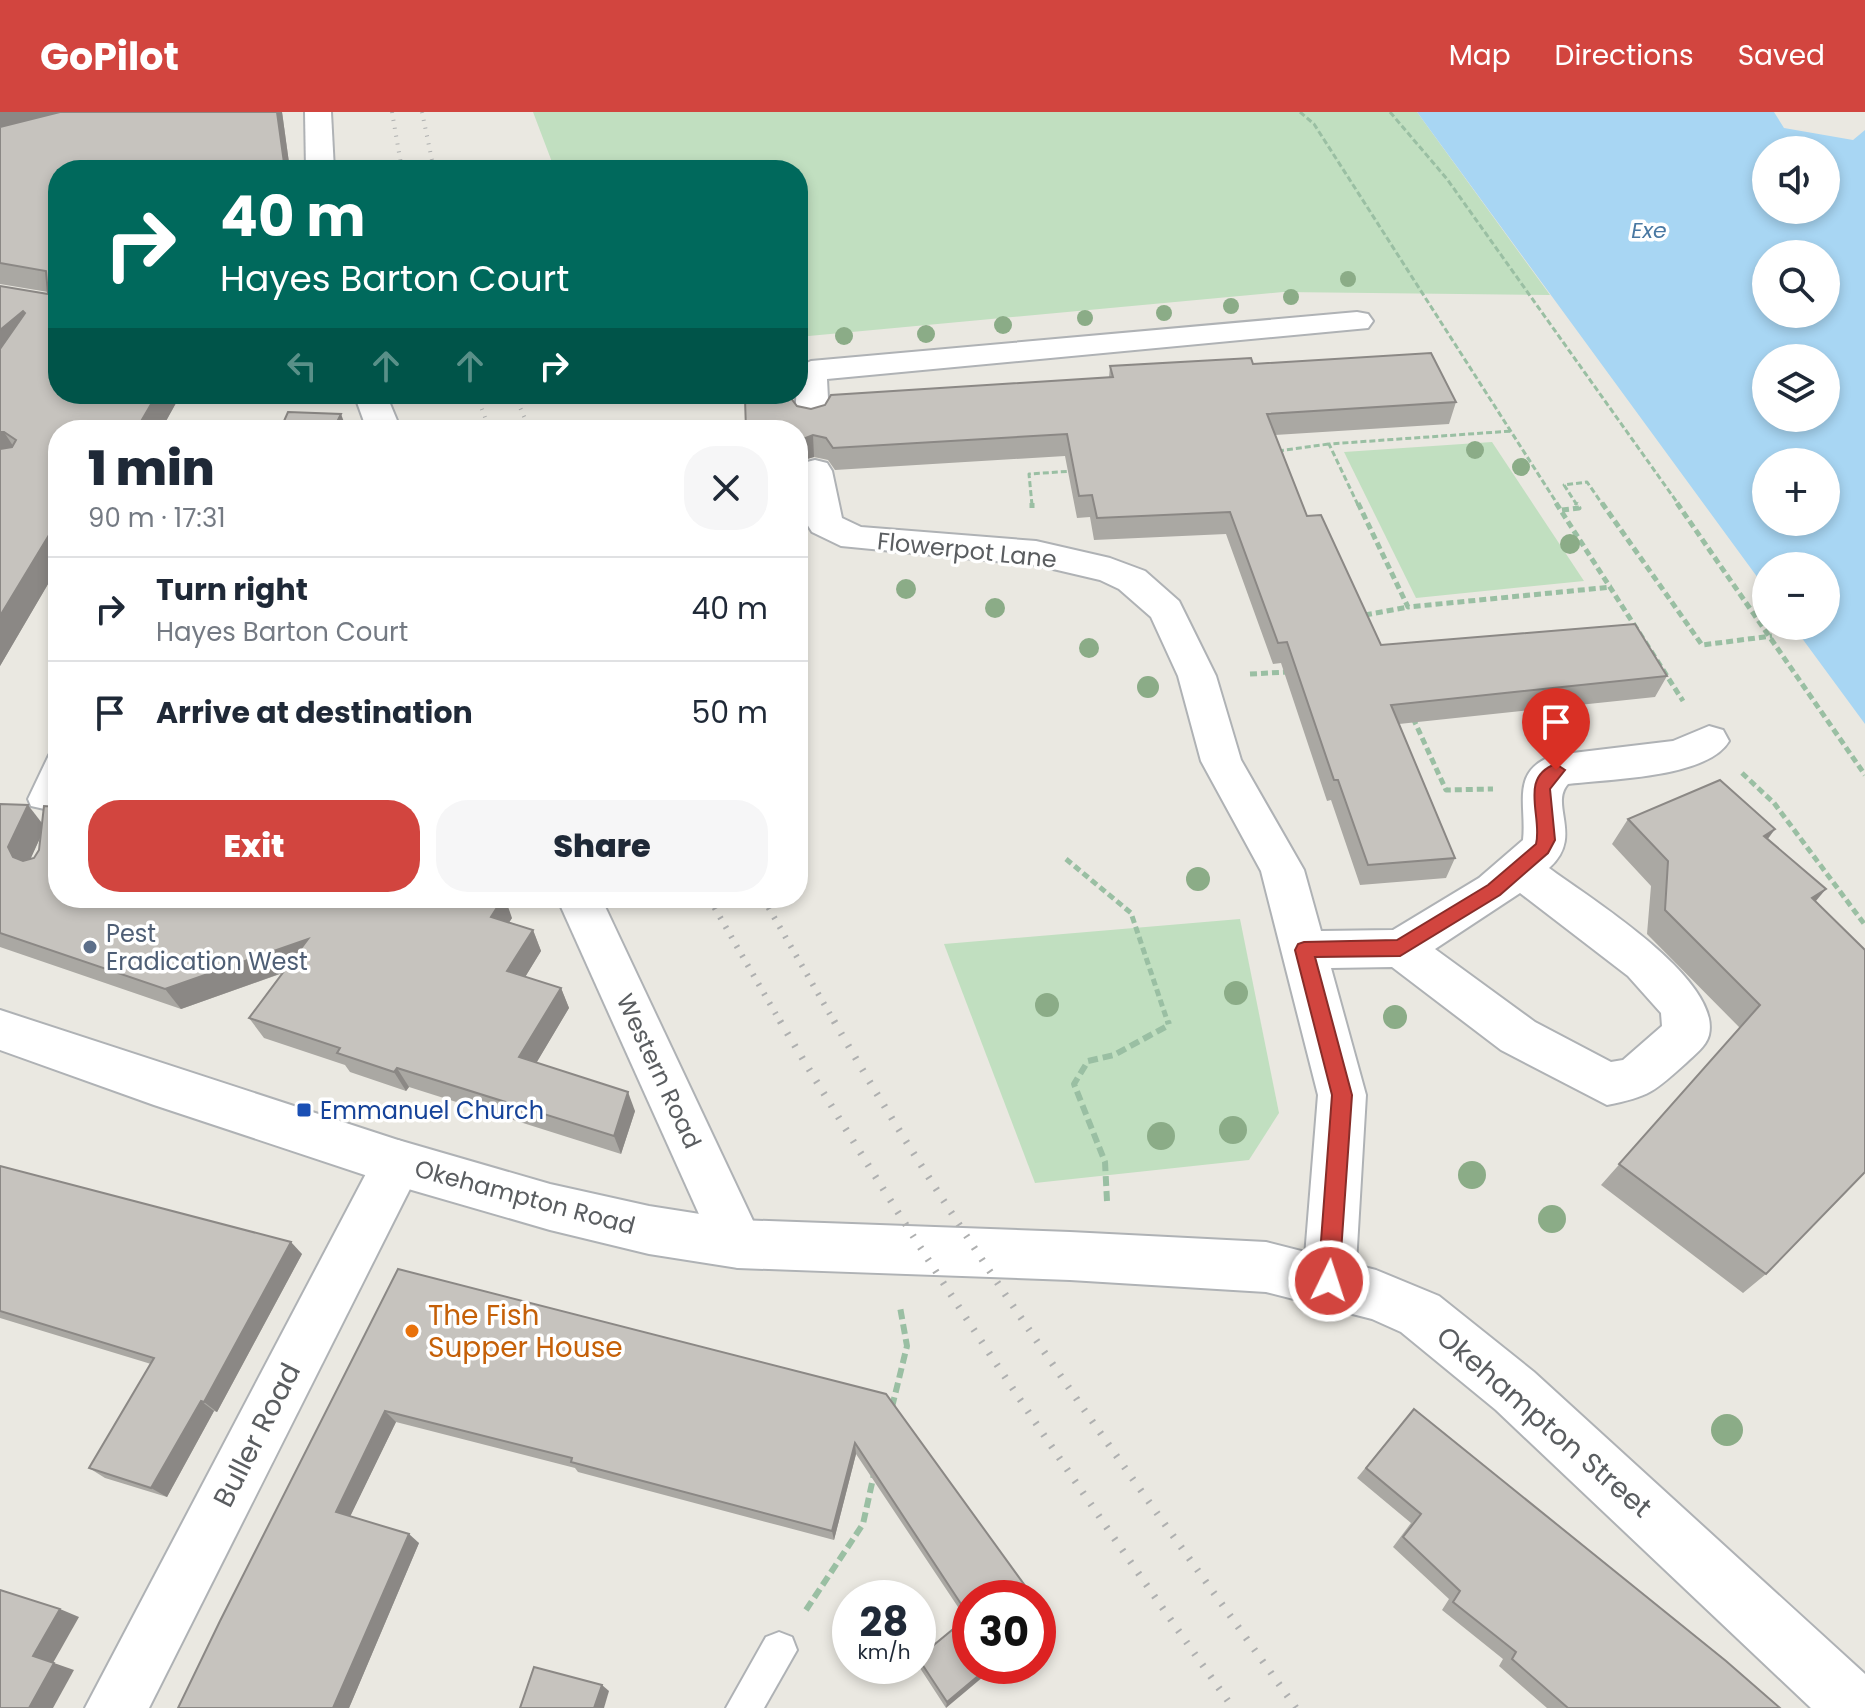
<!DOCTYPE html>
<meta charset="utf-8">
<style>
body{margin:0;font-family:Poppins,sans-serif;background:#f6f6f7;color:#1f2937;height:100vh;display:flex;flex-direction:column;font-size:30px;white-space:nowrap}
*{box-sizing:border-box;margin:0}
p{font-size:26px;color:#747a83}
.icon{flex:none;width:44px;height:44px;fill:none;stroke:currentColor;stroke-width:2;stroke-linecap:round;stroke-linejoin:round}
.map{position:relative;flex:1;overflow:hidden}
.sheet{position:absolute;left:48px;top:308px;width:760px;height:488px;display:flex;flex-direction:column;background:#fff;border-radius:32px;box-shadow:0 4px 12px #0003}
.sheet>*{flex:none}
.hud{position:absolute;left:48px;top:48px;width:760px;height:244px;border-radius:32px;box-shadow:0 4px 12px #0003;background:#00695c;color:#fff;overflow:hidden}
.tools{position:absolute;left:1752px;top:24px;display:grid;gap:16px}
.tools a{display:grid;place-items:center;width:88px;height:88px;border-radius:50%;background:#fff;box-shadow:0 4px 12px #0003;font-size:40px}
.speed{position:absolute;left:832px;top:1468px;display:flex;gap:16px;font-size:40px;font-weight:700;text-align:center}
.speed>*{display:grid;place-content:center;width:104px;height:104px;border-radius:50%;background:#fff;box-shadow:0 4px 12px #0003;line-height:1}
.speed small{font-size:20px;font-weight:400}
.speed .limit{border:12px solid #d22;background:#fff;color:#111}
.pin{position:absolute;display:grid;place-items:center;width:68px;height:68px;color:#fff;margin:-82px -34px;border-radius:50% 50% 50% 0;rotate:-45deg;box-shadow:0 0 8px #0007}
.pin .icon{rotate:45deg}
.me{position:absolute;width:88px;margin:-44px;rotate:4deg;stroke-linejoin:round;filter:drop-shadow(0 0 6px #0008)}
.turn{display:flex;align-items:center;gap:28px;height:168px;padding:0 40px;font-size:36px}
.turn .icon{width:104px;height:104px;stroke-width:2.5}
.turn b{display:block;font-size:56px;line-height:68px}
.lanes{display:flex;align-items:center;height:76px;padding:0 40px;background:#0003;justify-content:center;gap:40px;direction:ltr}
.lanes .off{opacity:.35}
.round{display:grid;place-items:center;flex:none;width:84px;height:84px;border-radius:32px;background:#f6f6f7}
.head{display:flex;align-items:center;justify-content:space-between;height:136px;padding:0 40px}
h1{font-size:48px;font-weight:800;line-height:60px}
.button{display:flex;gap:16px;margin-top:auto;padding:16px 40px}
.button a{flex:1;height:92px;border-radius:32px;background:#d2453f;color:#fff;font-size:32px;font-weight:800;line-height:92px;text-align:center}
.button a+a{background:#f6f6f7;color:#1f2937}
ul{padding:0;list-style:none}
li{display:flex;align-items:center;gap:24px;height:104px;padding:0 40px;border-top:2px solid #e0e1e3}
li div{flex:1}
li b{display:block;font-size:30px}
li em{font-style:normal}
header{display:flex;align-items:center;gap:48px;box-sizing:border-box;height:112px;padding:0 40px;background:#d2453f;color:#fff}
header strong{font-size:38px}
nav{display:flex;gap:44px;margin-inline-start:auto;font-size:28px}
.map>svg:first-child{display:block}
.green{fill:#c1dfc0}
.water{fill:#a8d6f3;fill-rule:evenodd}
.lines{fill:none;stroke-linecap:round;stroke-linejoin:round}
.service-casing{stroke:#afb2b5;stroke-width:4}
.minor-casing{stroke:#afb2b5;stroke-width:4}
.tertiary-casing{stroke:#afb2b5;stroke-width:4}
.path-far2{stroke:#9abfa3;stroke-width:3;stroke-dasharray:6 3;stroke-linecap:butt}
.path-far1{stroke:#9abfa3;stroke-width:5;stroke-dasharray:7 4;stroke-linecap:butt}
.path{stroke:#9abfa3;stroke-width:6;stroke-dasharray:10 5;stroke-linecap:butt}
.service{fill:#fff;fill-rule:evenodd}
.minor{fill:#fff;fill-rule:evenodd}
.tertiary{fill:#fff;fill-rule:evenodd}
.rail-far2{stroke:#afb0b0;stroke-width:4;stroke-dasharray:1 7;stroke-linecap:butt}
.rail-far1{stroke:#afb0b0;stroke-width:6;stroke-dasharray:2 9;stroke-linecap:butt}
.rail{stroke:#afb0b0;stroke-width:7;stroke-dasharray:2 12;stroke-linecap:butt}
.tree{fill:#8bac87}
.wall{fill:#aaa8a3;fill-rule:evenodd}
.shaded-wall{fill:#8b8885}
.building{fill:#c6c3be;stroke:#8b8885;stroke-width:2}
.route{fill:#d2453f;stroke:#882d29;stroke-width:2}
.service-dot{fill:#5c6f8a;stroke:#fff;stroke-width:3}
.transit-dot{fill:#1a4fb4;stroke:#fff;stroke-width:3}
.food-dot{fill:#e8710a;stroke:#fff;stroke-width:3}
.labels{text-anchor:middle;dominant-baseline:central;stroke-width:7;stroke-linejoin:round;paint-order:stroke}
.far-water-label{font-size:22px;font-style:italic;fill:#4978a2;stroke:#fff}
.street-label{font-size:24px;fill:#5a5d60;stroke:#fff}
.service-label{font-size:24px;fill:#4e5e75;stroke:#fff;text-anchor:start}
.transit-label{font-size:24px;fill:#164399;stroke:#fff;text-anchor:start}
.near-food-label{font-size:28px;fill:#c56008;stroke:#fff;text-anchor:start}
.near-street-label{font-size:28px;fill:#5a5d60;stroke:#fff}
</style>
<header>
<strong>GoPilot</strong>
<nav><a>Map</a><a>Directions</a><a>Saved</a></nav>
</header>
<div class="map">
<svg width="1865" height="1596" viewBox="0 0 1865 1596">
<rect width="100%" height="100%" fill="#eae8e1"/>
<!-- green -->
<g class="green">
<polygon points="533,0 1417,0 1550,183 1283,180 798,225 798,58 555,58"/>
<polygon points="1492,330 1584,469 1416,486 1344,340"/>
<polygon points="1240,807 1279,1001 1249,1048 1035,1071 944,832"/>
</g>
<!-- water -->
<path class="water" d="M1417,0H1774L1784,16L1853,28L1865,18V612L1793,514H1826V454H1766V477ZM1766,38H1826V98H1766ZM1826,142V202H1766V142ZM1826,246V306H1766V246ZM1766,350H1826V410H1766Z"/>
<g class="lines">
<defs>
<g id="service">
<polygon points="58,640 58,675 55,681 58,682 58,700 31,694 28,687 49,643"/>
<polygon points="779,1520 792,1525 797,1538 764,1596 726,1596 766,1525"/>
</g>
<g id="minor">
<polygon points="305,0 331,0 334,58 306,58"/>
<polygon points="1357,200 1368,202 1373,209 1368,216 827,267 829,306 824,313 812,316 800,313 795,306 798,255 811,249"/>
<polygon points="354,282 386,282 401,318 367,318"/>
<path d="M815,348L827,351L832,359L842,406L861,415L1036,429L1110,446L1145,459L1179,489L1216,564L1241,648L1304,758L1321,819L1393,818L1479,766L1523,728C1527,693 1509,657 1556,643L1673,629L1709,614L1723,618L1729,629C1708,666 1608,667 1568,672C1549,693 1584,725 1549,756C1588,785 1722,867 1709,923C1706,935 1694,943 1686,951C1655,979 1649,985 1607,993L1501,938L1392,855L1331,856L1366,983L1355,1169L1347,1187L1329,1194L1311,1187L1303,1169L1318,983L1261,759L1201,649L1178,564L1151,505L1119,477L1100,468L1036,453L841,434L812,420L807,412L798,359L803,351ZM1520,781L1628,864L1661,901L1662,914L1623,948L1611,950L1535,910L1435,837Z"/>
<polygon points="557,786 601,786 764,1132 756,1149 738,1156 720,1149"/>
<polygon points="398,1028 416,1035 423,1051 149,1596 85,1596 380,1035"/>
</g>
<polygon id="tertiary" points="0,898 398,1028 550,1072 649,1094 738,1108 1070,1120 1266,1130 1376,1158 1439,1184 1534,1260 1865,1562 1865,1596 1811,1596 1496,1298 1401,1220 1372,1207 1266,1180 1070,1168 738,1156 649,1142 550,1118 398,1074 154,993 0,938"/>
</defs>
<!-- service casing -->
<use href="#service" class="service-casing"/>
<!-- minor casing -->
<use href="#minor" class="minor-casing"/>
<!-- tertiary casing -->
<use href="#tertiary" class="tertiary-casing"/>
<!-- path-far2 -->
<g class="path-far2">
<polyline points="1300,0 1314,12 1558,393"/>
<polyline points="1390,0 1447,67 1679,393"/>
<polyline points="1278,339 1329,332"/>
<polyline points="1032,393 1029,362 1073,359"/>
<polyline points="1358,393 1329,332 1512,319"/>
<polyline points="1577,393 1564,373 1587,370 1603,393"/>
</g>
<!-- path-far1 -->
<g class="path-far1">
<polyline points="1032,391 1032,396"/>
<polyline points="1358,391 1408,495 1612,475"/>
<polyline points="1556,391 1683,589"/>
<polyline points="1602,391 1702,533 1772,524"/>
<polyline points="1677,391 1865,663"/>
<polyline points="1562,398 1579,396 1576,391"/>
<polyline points="1365,503 1408,495"/>
<polyline points="1250,562 1288,560"/>
<polyline points="1413,606 1446,678 1493,677"/>
<polyline points="1742,661 1774,691 1865,813"/>
<polyline points="1066,747 1131,801 1168,911"/>
</g>
<!-- path -->
<g class="path">
<polyline points="1107,1089 1105,1050 1074,972 1088,949 1114,943 1169,913 1168,909"/>
<polyline points="892,1295 907,1234 900,1195"/>
<polyline points="806,1498 863,1412 874,1362"/>
</g>
<!-- service -->
<use href="#service" class="service"/>
<!-- minor -->
<use href="#minor" class="minor"/>
<!-- tertiary -->
<use href="#tertiary" class="tertiary"/>
<!-- rail-far2 -->
<g class="rail-far2">
<polyline points="392,0 402,58"/>
<polyline points="422,0 434,58"/>
<polyline points="476,282 490,318"/>
<polyline points="514,282 530,318"/>
</g>
<!-- rail-far1 -->
<g class="rail-far1">
<polyline points="709,786 781,911"/>
<polyline points="763,786 835,911"/>
</g>
<!-- rail -->
<g class="rail">
<path d="M780,909C921,1145 1074,1372 1233,1596"/>
<path d="M834,909C972,1149 1136,1371 1296,1596"/>
</g>
</g>
<!-- trees -->
<g class="tree">
<circle cx="1348" cy="167" r="8"/>
<circle cx="1291" cy="185" r="8"/>
<circle cx="1231" cy="194" r="8"/>
<circle cx="1164" cy="201" r="8"/>
<circle cx="1085" cy="206" r="8"/>
<circle cx="1003" cy="213" r="9"/>
<circle cx="926" cy="222" r="9"/>
<circle cx="844" cy="224" r="9"/>
<circle cx="1475" cy="338" r="9"/>
<circle cx="1521" cy="355" r="9"/>
<circle cx="1570" cy="432" r="10"/>
<circle cx="906" cy="477" r="10"/>
<circle cx="995" cy="496" r="10"/>
<circle cx="1089" cy="536" r="10"/>
<circle cx="1148" cy="575" r="11"/>
<circle cx="1198" cy="767" r="12"/>
<circle cx="1236" cy="881" r="12"/>
<circle cx="1047" cy="893" r="12"/>
<circle cx="1395" cy="905" r="12"/>
<circle cx="1233" cy="1018" r="14"/>
<circle cx="1161" cy="1024" r="14"/>
<circle cx="1472" cy="1063" r="14"/>
<circle cx="1552" cy="1107" r="14"/>
<circle cx="1727" cy="1318" r="16"/>
</g>
<!-- wall -->
<g class="wall">
<polygon points="0,0 282,0 290,58 58,282 181,282 161,318 58,318 58,455 0,554 0,174 48,182 48,180 0,172"/>
<polygon points="1253,252 1456,290 1449,312 1275,323 1307,404 1381,533 1667,564 1655,585 1399,612 1455,746 1446,766 1360,773 1331,688 1327,689 1281,551 1273,552 1226,422 1094,428 1090,405 1077,406 1065,344 835,358 828,348 814,345 800,349 798,354 797,294 811,297 1109,265 1110,254"/>
<path d="M0,692L42,712L58,786L440,789L512,806L509,810L533,818L541,839L525,865L561,876L569,896L536,951L635,999L621,1042L409,975L406,979L350,960L345,953L264,926L249,906L283,861L181,897L0,835ZM41,724L39,738L34,746L30,747Z"/>
<polygon points="1628,707 1775,717 1768,727 1816,790 1766,1162 1743,1181 1601,1073 1740,916 1647,822 1651,774 1612,732"/>
<polygon points="0,1054 302,1142 217,1300 214,1299 167,1385 105,1366 89,1356 151,1252 0,1206"/>
<polygon points="398,1157 886,1282 1034,1486 970,1554 946,1596 918,1553 918,1546 966,1507 856,1342 834,1428 578,1360 575,1356 396,1310 350,1404 419,1431 349,1596 178,1596"/>
<polygon points="1414,1297 1780,1596 1547,1596 1499,1554 1503,1547 1442,1498 1449,1487 1393,1435 1411,1411 1357,1366"/>
</g>
<!-- shaded-wall -->
<g class="shaded-wall">
<polygon points="0,0 100,0 0,24"/>
<polygon points="277,0 282,0 290,58 285,58"/>
<polygon points="23,199 36,223 0,252 0,218"/>
<polygon points="157,282 181,282 161,318 136,318"/>
<polygon points="341,302 347,318 333,318"/>
<polygon points="0,320 4,320 19,343 0,346"/>
<polygon points="813,323 814,345 800,349 798,354 798,329"/>
<polygon points="52,418 58,428 58,455 0,554 0,504"/>
<polygon points="28,693 45,715 26,757 13,745 8,735"/>
<polygon points="1775,717 1756,742 1764,724"/>
<polygon points="1826,777 1805,802 1812,786"/>
<polygon points="503,786 505,786 512,806 499,826 491,805"/>
<polygon points="533,818 541,839 516,880 507,859"/>
<polygon points="308,827 321,847 181,897 165,877"/>
<polygon points="561,876 569,896 528,965 519,945"/>
<polygon points="397,956 409,975 406,979 394,960"/>
<polygon points="628,980 635,999 621,1042 614,1024"/>
<polygon points="291,1130 302,1142 217,1300 204,1290"/>
<polygon points="201,1289 214,1299 167,1385 151,1376"/>
<polygon points="385,1299 396,1310 348,1409 336,1400"/>
<polygon points="855,1331 856,1342 834,1428 832,1419"/>
<polygon points="409,1422 419,1431 349,1596 333,1596"/>
<polygon points="60,1497 79,1505 53,1551 33,1544"/>
<polygon points="1048,1506 1046,1513 1038,1519 1038,1514"/>
<polygon points="54,1551 74,1558 53,1596 29,1596"/>
<polygon points="990,1554 996,1554 946,1596 947,1590"/>
<polygon points="602,1573 609,1579 604,1596 594,1596"/>
</g>
<!-- building -->
<g class="building">
<polygon points="60,0 277,0 285,58 58,58 58,282 157,282 136,318 58,318 58,443 52,418 0,504 0,337 12,335 16,328 4,320 0,320 0,237 25,201 23,199 0,218 0,174 48,182 46,159 0,151 0,15"/>
<polygon points="1431,241 1456,290 1267,302 1307,404 1321,403 1381,533 1635,512 1667,564 1391,593 1455,746 1368,753 1338,668 1334,668 1287,530 1278,531 1230,400 1097,406 1092,383 1079,384 1067,322 833,336 826,326 813,323 798,329 798,318 746,318 745,287 790,285 797,294 811,297 825,293 831,283 1113,265 1110,254 1251,246 1253,252"/>
<polygon points="288,300 341,302 333,318 280,318"/>
<polygon points="1720,668 1775,717 1764,724 1826,777 1812,786 1865,838 1865,1060 1766,1162 1619,1052 1760,893 1665,798 1668,749 1628,707"/>
<polygon points="0,692 28,693 8,735 13,745 23,749 34,746 39,738 44,694 58,695 58,786 429,786 440,789 442,786 503,786 491,805 533,818 507,859 561,876 519,945 628,980 614,1024 397,956 394,960 337,941 340,936 249,906 308,827 165,877 0,821"/>
<polygon points="0,1054 291,1130 204,1290 201,1289 151,1376 89,1356 154,1246 0,1199"/>
<polygon points="398,1157 886,1282 1034,1486 970,1486 970,1554 990,1554 947,1590 918,1546 969,1504 855,1331 832,1419 571,1350 572,1346 385,1299 336,1400 409,1422 333,1596 178,1596 220,1509"/>
<polygon points="1414,1297 1726,1549 1780,1596 1568,1596 1512,1547 1516,1540 1453,1490 1460,1479 1403,1425 1421,1402 1366,1356"/>
<polygon points="0,1478 60,1497 33,1544 54,1551 29,1596 0,1596"/>
<polygon points="1038,1492 1048,1506 1038,1514"/>
<polygon points="534,1555 602,1573 594,1596 520,1596"/>
</g>
<!-- route -->
<path class="route" d="M1556,652L1565,658L1550,677L1555,728L1548,741L1500,783L1400,844L1315,845L1352,983L1339,1169L1336,1176L1329,1179L1321,1176L1318,1169L1332,983L1295,838L1298,832L1304,830L1397,828L1488,773L1536,732C1543,705 1518,665 1556,652Z"/>
<!-- markers -->
<circle class="service-dot" cx="90" cy="835" r="8"/>
<rect class="transit-dot" x="296" y="990" width="16" height="16" rx="4"/>
<circle class="food-dot" cx="412" cy="1219" r="8"/>
<g class="labels">
<!-- far-water labels -->
<g class="far-water-label">
<text x="1649" y="118">Exe</text>
</g>
<!-- street labels -->
<g class="street-label">
<text transform="translate(967 438) rotate(6)">Flowerpot Lane</text>
<text transform="translate(659 959) rotate(65)">Western Road</text>
<text transform="translate(525 1085) rotate(15)">Okehampton Road</text>
</g>
<!-- service labels -->
<g class="service-label">
<text x="106" y="821">Pest<tspan x="106" dy="28">Eradication West</tspan></text>
</g>
<!-- transit labels -->
<g class="transit-label">
<text x="320" y="998">Emmanuel Church</text>
</g>
<!-- near-food labels -->
<g class="near-food-label">
<text x="428" y="1203">The Fish<tspan x="428" dy="32">Supper House</tspan></text>
</g>
<!-- near-street labels -->
<g class="near-street-label">
<text transform="translate(1544 1310) rotate(41)">Okehampton Street</text>
<text transform="translate(257 1323) rotate(-63)">Buller Road</text>
</g>
</g>
</svg>
<div class="tools">
<a><svg class="icon" aria-label="sound" viewBox="0 0 24 24"><path d="M4 9h4l5-4v14l-5-4H4zM17 9q2 3 0 6"/></svg></a>
<a><svg class="icon" aria-label="search" viewBox="0 0 24 24"><circle cx="10" cy="10" r="6"/><path d="M15 15l6 6"/></svg></a>
<a><svg class="icon" aria-label="layers" viewBox="0 0 24 24"><path d="M12 4l9 5-9 5-9-5zM3 14l9 5 9-5"/></svg></a>
<a>+</a>
<a>−</a>
</div>
<div class="speed"><div>28<small>km/h</small></div><div class="limit">30</div></div>
<div class="pin" style="left:1556px;top:658px;background:#d93025"><svg class="icon" aria-label="arrive" viewBox="0 0 24 24"><path d="M6 21V4h12l-3 4 3 4H6"/></svg></div>
<svg class="me" style="left:1329px;top:1169px" viewBox="-20 -20 40 40"><circle r="17" fill="#d2453f" stroke="#fff" stroke-width="3"/><path d="M0-11L8 9 0 5-8 9z" fill="#fff"/></svg>
<div class="hud">
<div class="turn"><svg class="icon" aria-label="right" viewBox="0 0 24 24"><path d="M7 20v-9h11M14 6l5 5-5 5"/></svg><div><b>40 m</b>Hayes Barton Court</div></div>
<div class="lanes"><svg class="icon off" aria-label="left" viewBox="0 0 24 24"><path d="M17 20v-9H6M10 6l-5 5 5 5"/></svg><svg class="icon off" aria-label="ahead" viewBox="0 0 24 24"><path d="M12 20V5M6 11l6-6 6 6"/></svg><svg class="icon off" aria-label="ahead" viewBox="0 0 24 24"><path d="M12 20V5M6 11l6-6 6 6"/></svg><svg class="icon" aria-label="right" viewBox="0 0 24 24"><path d="M7 20v-9h11M14 6l5 5-5 5"/></svg></div>
</div>
<section class="sheet">
<div class="head"><div><h1>1 min</h1><p>90 m · 17:31</p></div><a class="round"><svg class="icon" aria-label="close" viewBox="0 0 24 24"><path d="M6 6l12 12M18 6L6 18"/></svg></a></div>
<ul>
<li><svg class="icon" aria-label="right" viewBox="0 0 24 24"><path d="M7 20v-9h11M14 6l5 5-5 5"/></svg><div><b>Turn right</b><p>Hayes Barton Court</p></div><em>40 m</em></li>
<li><svg class="icon" aria-label="arrive" viewBox="0 0 24 24"><path d="M6 21V4h12l-3 4 3 4H6"/></svg><div><b>Arrive at destination</b></div><em>50 m</em></li>
</ul>
<div class="button"><a>Exit</a><a>Share</a></div>
</section>
</div>
